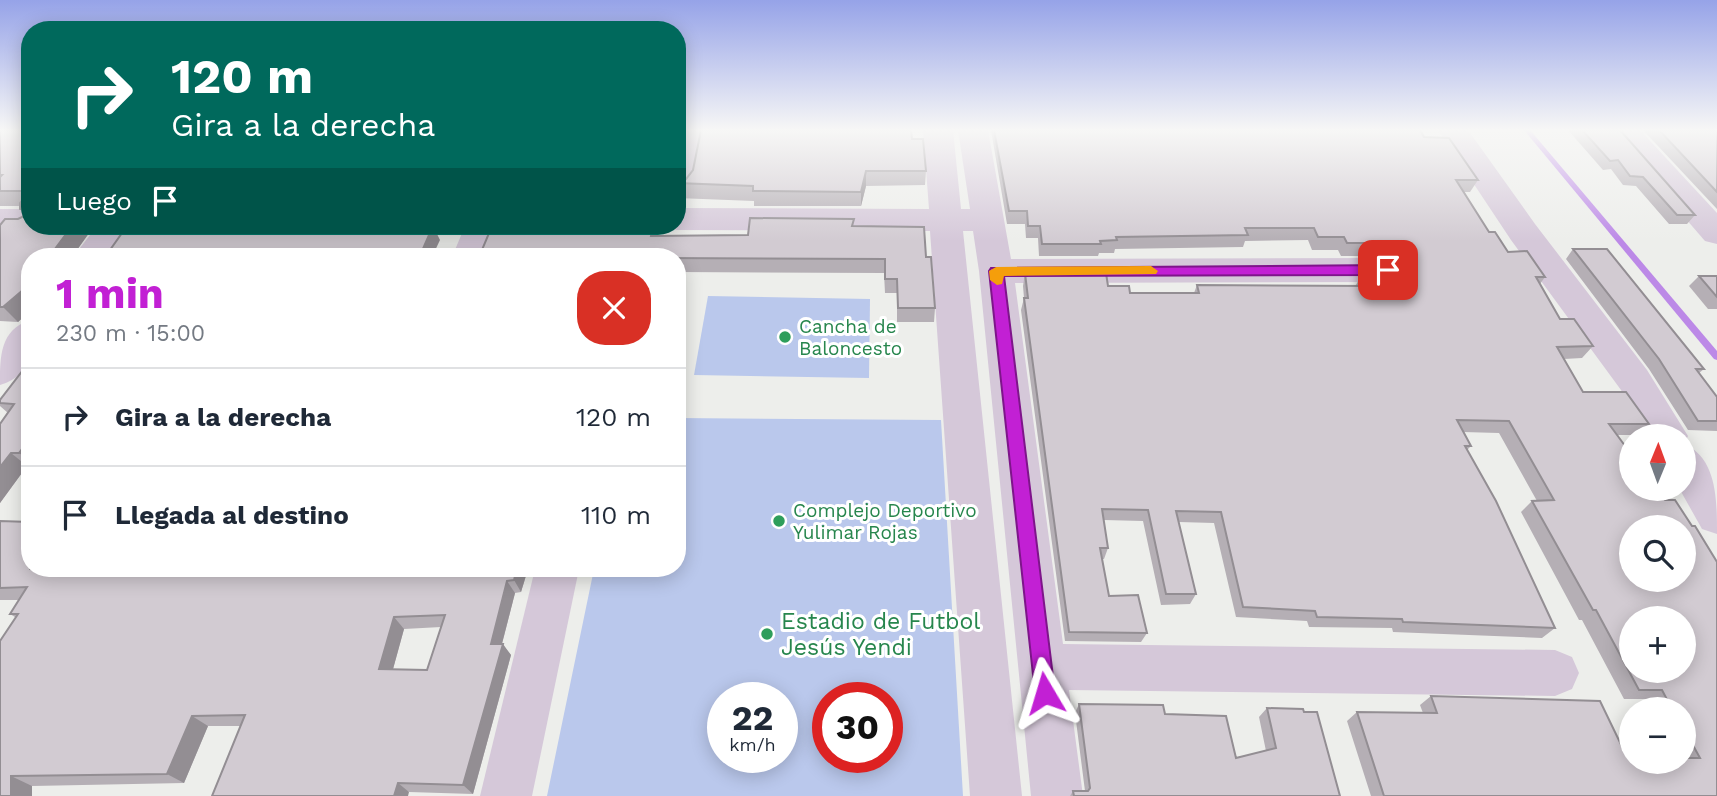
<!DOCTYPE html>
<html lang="es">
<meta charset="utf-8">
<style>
body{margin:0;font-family:"Work Sans",sans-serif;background:#f6f6f7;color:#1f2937;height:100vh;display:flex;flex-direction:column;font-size:26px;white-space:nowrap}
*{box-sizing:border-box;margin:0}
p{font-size:23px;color:#747a83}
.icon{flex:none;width:38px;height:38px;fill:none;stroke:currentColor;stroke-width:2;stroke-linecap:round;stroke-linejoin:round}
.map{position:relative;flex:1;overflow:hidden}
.panel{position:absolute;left:21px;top:248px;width:665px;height:329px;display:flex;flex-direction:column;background:#fff;border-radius:28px;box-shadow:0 4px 18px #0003}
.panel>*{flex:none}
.hud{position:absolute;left:21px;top:21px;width:665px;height:214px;border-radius:28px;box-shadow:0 4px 18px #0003;background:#00695c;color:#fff;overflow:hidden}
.needle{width:46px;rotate:1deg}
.buttons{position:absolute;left:1619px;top:424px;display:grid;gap:14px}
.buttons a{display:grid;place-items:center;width:77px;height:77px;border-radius:50%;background:#fff;box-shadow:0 4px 18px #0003;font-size:35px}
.speed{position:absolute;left:707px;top:682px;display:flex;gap:14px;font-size:35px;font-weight:700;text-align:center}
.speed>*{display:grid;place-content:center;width:91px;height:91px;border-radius:50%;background:#fff;box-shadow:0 4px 18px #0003;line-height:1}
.speed small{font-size:18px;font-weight:400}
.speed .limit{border:10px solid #d22;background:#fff;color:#111}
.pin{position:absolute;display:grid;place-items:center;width:60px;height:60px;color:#fff;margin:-30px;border-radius:14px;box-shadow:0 4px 10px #0006}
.me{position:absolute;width:77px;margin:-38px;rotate:353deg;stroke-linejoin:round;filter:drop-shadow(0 0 5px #0008)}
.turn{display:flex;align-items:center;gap:24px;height:147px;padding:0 35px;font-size:32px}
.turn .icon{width:91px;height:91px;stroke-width:2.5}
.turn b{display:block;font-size:49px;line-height:60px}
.then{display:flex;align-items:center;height:66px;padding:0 35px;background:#0003;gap:14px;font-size:26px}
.round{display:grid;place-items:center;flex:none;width:74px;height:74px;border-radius:28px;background:#f6f6f7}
.head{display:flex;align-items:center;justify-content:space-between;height:119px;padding:0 35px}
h1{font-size:42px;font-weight:700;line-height:52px;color:#c220d4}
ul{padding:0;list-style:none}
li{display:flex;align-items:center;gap:21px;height:98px;padding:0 35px;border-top:2px solid #e0e1e3}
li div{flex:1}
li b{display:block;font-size:26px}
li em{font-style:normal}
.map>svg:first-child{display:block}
.green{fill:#bac8ec;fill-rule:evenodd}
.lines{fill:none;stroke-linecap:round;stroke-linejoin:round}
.stream{fill:#bc89e7;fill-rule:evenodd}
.minor{fill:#d5c8d9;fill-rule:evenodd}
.wall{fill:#b5afb5;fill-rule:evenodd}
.shaded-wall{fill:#938e93}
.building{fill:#d2cbd2;stroke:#938e93;stroke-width:2;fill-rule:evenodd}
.route{fill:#c220d4;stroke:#7e158a;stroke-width:2}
.slow{fill:#f59e0b}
.leisure-dot{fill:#2e9e5b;stroke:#fff;stroke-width:2.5}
.labels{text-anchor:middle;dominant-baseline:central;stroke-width:6;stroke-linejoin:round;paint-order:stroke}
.leisure-label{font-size:19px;fill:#27864d;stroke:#fff;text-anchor:start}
.near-leisure-label{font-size:23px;fill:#27864d;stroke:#fff;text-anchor:start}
</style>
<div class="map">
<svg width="1717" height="796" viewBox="0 0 1717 796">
<rect width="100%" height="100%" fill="#edeeeb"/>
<!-- green -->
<g class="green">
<polygon points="708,296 870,299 869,378 694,375"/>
<path d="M677,418L941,420L963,796H547L594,569H677ZM723,698H782V758H723ZM828,698H887V758H828Z"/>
</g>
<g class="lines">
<!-- stream -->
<polygon class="stream" points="1524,130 1530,130 1717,351 1717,360 1714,359"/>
<!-- minor -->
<g class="minor">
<polygon points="677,130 703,130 693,184 688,191 677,194"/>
<polygon points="923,130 953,130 961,209 970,209 958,130 988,130 1011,259 1388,258 1400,262 1405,270 1400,278 1388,282 1015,283 1063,644 1555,650 1572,657 1579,673 1572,689 1555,696 1069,690 1083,796 1031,796 979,271 973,231 963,231 1022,796 970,796 930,231 677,230 665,226 677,226 677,208 929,209"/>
<polygon points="1438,130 1468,130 1535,224 1647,370 1688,436 1684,444 1684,436 1647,436 1621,390 1511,240"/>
<polygon points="1609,130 1640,130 1717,213 1717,244 1705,241"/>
<polygon points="0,209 30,209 30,226 43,226 30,231 0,231"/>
<polygon points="97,226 131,226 108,257 73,257"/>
<polygon points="465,226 497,226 486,257 452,257"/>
<path d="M30,320C30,349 34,375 0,385C0,356 0,330 30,320Z"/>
<path d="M1684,444C1717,458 1717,500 1717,534L1702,529L1679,488H1684Z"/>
<polygon points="535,569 579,569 532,796 480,796"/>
</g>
</g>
<!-- wall -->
<g class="wall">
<polygon points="0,130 30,130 30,226 94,226 72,257 30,257 30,311 18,322 0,321 0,225 18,219 25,215 20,209 20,206 0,206"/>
<polygon points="991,130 1420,130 1424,137 1478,180 1470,192 1464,192 1489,232 1508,252 1545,277 1540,284 1560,319 1593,346 1582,358 1564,359 1583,392 1649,424 1636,435 1618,435 1717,796 1371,796 1347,721 1357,712 1423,713 1420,705 1431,696 1627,757 1684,761 1684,709 1652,709 1647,699 1624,699 1582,620 1579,620 1521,512 1532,501 1537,501 1499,433 1463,432 1471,446 1467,450 1555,628 1542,638 1393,632 1392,628 1309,627 1307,621 1236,617 1214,523 1179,522 1196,594 1190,604 1161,605 1143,521 1104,520 1108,548 1104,559 1102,559 1109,596 1147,633 1141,642 1065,641 1021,310 1024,298 1023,286 1025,273 1108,286 1130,293 1194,293 1197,285 1356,286 1356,285 1363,272 1396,272 1407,268 1401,260 1389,256 1341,256 1338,250 1312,250 1308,240 1245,241 1243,247 1115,249 1114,253 1099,253 1098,256 1039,256 1038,238 1026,238 1025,224 1007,224"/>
<polygon points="1568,130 1620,130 1695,215 1687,224 1669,224 1636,186 1623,185 1611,169 1603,170"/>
<polygon points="1643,130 1717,130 1717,209"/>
<polygon points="912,139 926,171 925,185 866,186 861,206 754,206 754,201 677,198 677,181"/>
<polygon points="492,226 659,226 657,236 748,235 854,226 926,257 935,308 934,322 897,322 897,293 885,293 884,273 677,272 677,257"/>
<polygon points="1573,249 1704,369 1699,373 1717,397 1717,431 1688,430 1649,369 1566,259"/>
<polygon points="1699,276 1717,276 1717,309 1708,309 1689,286"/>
<polygon points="30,361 30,466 27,466 0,503 0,424 8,413 0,406 0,400"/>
<path d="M0,521L30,569H528L521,592L515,593L502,644L511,655L473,794L409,792L240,726H208L184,783L32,786L0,796L15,617L10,614L19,600H0ZM441,627L427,670L393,669L404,629Z"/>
<polygon points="1079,704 1165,714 1236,758 1266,751 1259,717 1267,708 1340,796 1070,796 1073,791 1085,791 1075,713"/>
</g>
<!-- shaded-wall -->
<g class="shaded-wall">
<polygon points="866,171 866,186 861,206 861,192"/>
<polygon points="72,226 94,226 72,257 49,257"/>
<polygon points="433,226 440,240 432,257 422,251"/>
<polygon points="653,226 659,226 654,250 651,236"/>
<polygon points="30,284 30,311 18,322 3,307"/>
<polygon points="30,438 30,461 19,453"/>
<polygon points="11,453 27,466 0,503 0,467"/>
<polygon points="517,569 528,569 521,592 514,580"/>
<polygon points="507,581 515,593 499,655 491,644"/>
<polygon points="394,617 404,629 390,680 379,669"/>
<polygon points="503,644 511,655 473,794 463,785"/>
<polygon points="192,716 208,726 184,783 167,774"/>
<polygon points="11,776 32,786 32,796 11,796"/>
<polygon points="398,783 409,792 408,796 394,796"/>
</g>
<!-- building -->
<g class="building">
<polygon points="0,130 30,130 30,191 0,191 0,177 2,175 0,175"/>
<polygon points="701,130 911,130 912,139 923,139 926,171 866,171 861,192 753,191 753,186 677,183 677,181 686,179 693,170"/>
<path d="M994,130H1420L1424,137L1449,138L1478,180H1456L1489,232H1495L1508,252L1527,251L1545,277H1536L1560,319H1574L1593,346L1557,347L1583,392H1626L1649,424H1609L1631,454V488H1656L1665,500H1675L1692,526H1695L1717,562V796H1384L1357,712L1437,713L1431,696L1600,701L1627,757H1631V761H1684V758H1700L1684,729V709H1672L1662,690H1639L1596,610H1593L1532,501L1554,500L1509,421L1457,420L1471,446H1465L1496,501L1555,628L1403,622L1402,619L1317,617L1315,611L1243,607L1221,512L1176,511L1196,594H1166L1148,510L1102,509L1108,548H1100L1109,596L1138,595L1147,633L1069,632L1024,298H1028L1025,273H1106L1108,286H1129L1130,293H1199L1197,285L1370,286L1363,272H1396L1410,267L1415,256L1408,247L1396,243H1347L1344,237H1318L1314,228H1245L1248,235L1116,237L1117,240L1100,241L1101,244H1042L1040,226H1028L1027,211H1009ZM1631,527H1684V579H1631ZM1631,618H1684V670H1631Z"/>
<polygon points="1582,130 1620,130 1695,215 1677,215 1643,177 1630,176 1618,160 1610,161"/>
<polygon points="1659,130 1717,130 1717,192"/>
<polygon points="30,191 30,211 20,209 20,203"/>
<polygon points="30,213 30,226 72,226 49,257 30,257 30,284 3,307 0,307 0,225 5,219 18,219"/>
<polygon points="750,218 854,219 852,226 924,227 926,257 931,257 935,308 898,308 897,279 885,279 885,259 479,257 492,226 653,226 651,236 748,235"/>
<polygon points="127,226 433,226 422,251 436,251 433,257 105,257"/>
<polygon points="1573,249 1607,249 1704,369 1696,369 1717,397 1717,421 1698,421 1659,359"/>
<polygon points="1699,276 1717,276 1717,297"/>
<polygon points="30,361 30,438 19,453 11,453 0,467 0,424 14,404 0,403 0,400"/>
<path d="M0,521L30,522V569H517L514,580L507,581L491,644H503L463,785L398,783L394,796H212L245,715L192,716L167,774L11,776V796H0V641L18,614H10L27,587L0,588ZM445,615L427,670L379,669L394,617Z"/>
<polygon points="1079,704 1163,705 1165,714 1226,716 1236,758 1276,748 1267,708 1303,709 1304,712 1317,712 1340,796 1074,796 1073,791 1088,791 1090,788"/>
</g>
<!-- sky -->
<linearGradient id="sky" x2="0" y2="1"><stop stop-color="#96a3e8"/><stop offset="0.54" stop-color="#f7f7f6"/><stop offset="1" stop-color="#f7f7f6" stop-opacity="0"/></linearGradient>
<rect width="1717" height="241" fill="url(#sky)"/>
<!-- route -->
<polygon class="route" points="1388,265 1395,270 1388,275 1004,276 1055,693 1053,700 1045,703 1038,700 1035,693 989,271 991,268"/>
<!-- slow -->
<polygon class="slow" points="1151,266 1158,271 1156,274 1004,276 1002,284 997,285 990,280 989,271 996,267"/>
<!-- markers -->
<g class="leisure-dot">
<circle cx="785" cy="337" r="7"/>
<circle cx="779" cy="521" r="7"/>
<circle cx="767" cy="634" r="7"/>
</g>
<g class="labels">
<!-- leisure labels -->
<g class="leisure-label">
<text x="799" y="326">Cancha de<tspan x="799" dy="22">Baloncesto</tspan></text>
<text x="793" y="510">Complejo Deportivo<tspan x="793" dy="22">Yulimar Rojas</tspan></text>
</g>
<!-- near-leisure labels -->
<g class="near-leisure-label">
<text x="781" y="621">Estadio de Futbol<tspan x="781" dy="26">Jesús Yendi</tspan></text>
</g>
</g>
</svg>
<div class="buttons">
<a><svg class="needle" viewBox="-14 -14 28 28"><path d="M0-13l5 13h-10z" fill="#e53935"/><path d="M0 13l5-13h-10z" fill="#747a83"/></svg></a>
<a><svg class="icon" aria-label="search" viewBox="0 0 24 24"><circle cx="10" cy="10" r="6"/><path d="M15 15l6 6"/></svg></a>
<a>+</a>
<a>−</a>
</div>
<div class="speed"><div>22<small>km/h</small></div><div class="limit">30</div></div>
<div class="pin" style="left:1388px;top:270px;background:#d93025"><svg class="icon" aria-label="arrive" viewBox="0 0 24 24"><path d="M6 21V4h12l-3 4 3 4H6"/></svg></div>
<svg class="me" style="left:1045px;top:693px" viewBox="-20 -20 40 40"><path d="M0-17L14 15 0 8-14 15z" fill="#c220d4" stroke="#fff" stroke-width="4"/></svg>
<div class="hud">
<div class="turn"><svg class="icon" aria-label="right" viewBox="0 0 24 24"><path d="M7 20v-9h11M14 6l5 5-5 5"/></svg><div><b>120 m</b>Gira a la derecha</div></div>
<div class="then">Luego<svg class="icon" aria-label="arrive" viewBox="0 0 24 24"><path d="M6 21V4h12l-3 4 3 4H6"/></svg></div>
</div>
<section class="panel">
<div class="head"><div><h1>1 min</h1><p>230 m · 15:00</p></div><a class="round" style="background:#d93025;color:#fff"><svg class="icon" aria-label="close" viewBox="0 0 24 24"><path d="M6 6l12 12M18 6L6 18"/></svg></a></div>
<ul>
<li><svg class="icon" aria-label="right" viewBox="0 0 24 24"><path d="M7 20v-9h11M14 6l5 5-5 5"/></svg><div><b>Gira a la derecha</b></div><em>120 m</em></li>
<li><svg class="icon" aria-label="arrive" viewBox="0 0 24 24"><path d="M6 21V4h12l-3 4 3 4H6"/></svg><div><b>Llegada al destino</b></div><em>110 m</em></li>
</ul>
</section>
</div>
